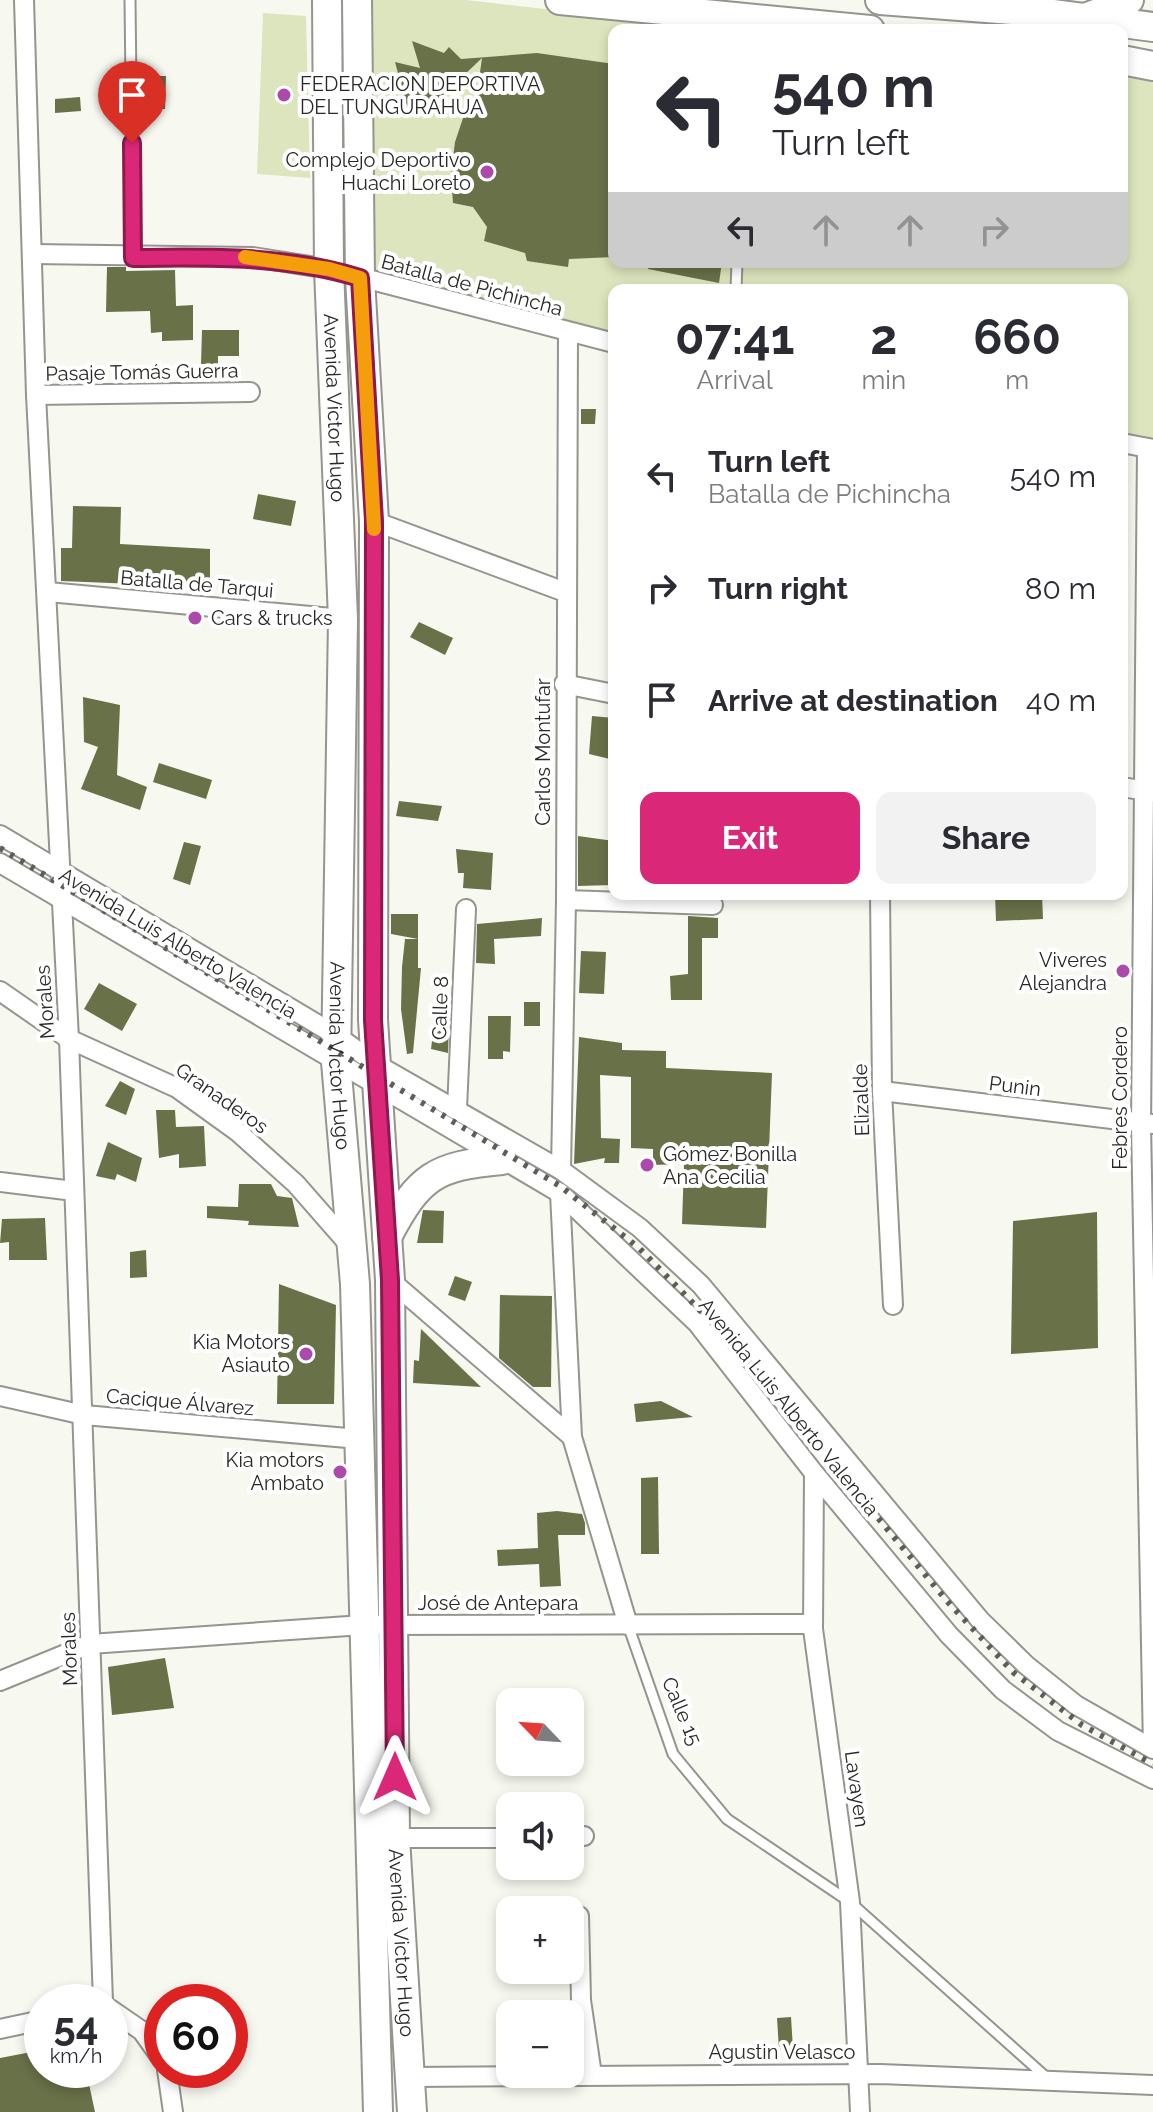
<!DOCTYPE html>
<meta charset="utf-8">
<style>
body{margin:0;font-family:Raleway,sans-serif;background:#f2f2f3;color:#2b2b33;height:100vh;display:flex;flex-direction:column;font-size:30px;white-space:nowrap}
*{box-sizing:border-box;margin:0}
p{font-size:26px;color:#7c7c81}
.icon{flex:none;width:44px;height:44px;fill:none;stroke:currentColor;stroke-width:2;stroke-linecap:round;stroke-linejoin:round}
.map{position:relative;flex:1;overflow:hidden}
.drawer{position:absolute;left:608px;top:284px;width:520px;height:616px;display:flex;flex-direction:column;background:#fff;border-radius:16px;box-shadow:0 4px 12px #0003}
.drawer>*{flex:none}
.banner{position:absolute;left:608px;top:24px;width:520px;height:244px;border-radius:16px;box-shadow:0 4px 12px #0003;background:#fff;color:#2b2b33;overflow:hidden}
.needle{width:52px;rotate:295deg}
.fabs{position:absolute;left:496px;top:1688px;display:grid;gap:16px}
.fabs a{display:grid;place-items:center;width:88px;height:88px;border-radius:16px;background:#fff;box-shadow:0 4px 12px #0003;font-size:40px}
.speed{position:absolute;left:24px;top:1984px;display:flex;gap:16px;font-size:40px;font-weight:700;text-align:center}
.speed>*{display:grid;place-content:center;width:104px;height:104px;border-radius:50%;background:#fff;box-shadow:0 4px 12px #0003;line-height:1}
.speed small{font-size:20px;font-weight:400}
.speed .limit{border:12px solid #d22;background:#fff;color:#111}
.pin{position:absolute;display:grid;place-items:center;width:68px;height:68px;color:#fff;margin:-82px -34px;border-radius:50% 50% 50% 0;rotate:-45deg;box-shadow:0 0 8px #0007}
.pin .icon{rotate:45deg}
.me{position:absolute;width:88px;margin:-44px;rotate:0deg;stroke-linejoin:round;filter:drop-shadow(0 0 6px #0008)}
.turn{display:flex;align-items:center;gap:28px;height:168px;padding:0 32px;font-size:36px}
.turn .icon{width:104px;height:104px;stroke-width:2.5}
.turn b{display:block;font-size:56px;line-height:68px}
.lanes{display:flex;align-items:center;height:76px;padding:0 32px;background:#0003;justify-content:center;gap:40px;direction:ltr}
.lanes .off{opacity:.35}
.eta{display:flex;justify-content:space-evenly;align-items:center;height:136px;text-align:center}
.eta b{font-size:48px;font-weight:700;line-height:56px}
.action{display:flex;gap:16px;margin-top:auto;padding:16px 32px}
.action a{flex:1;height:92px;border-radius:16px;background:#db2777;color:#fff;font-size:32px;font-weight:700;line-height:92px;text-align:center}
.action a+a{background:#f2f2f3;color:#2b2b33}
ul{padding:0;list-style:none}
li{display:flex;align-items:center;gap:24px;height:112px;padding:0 32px}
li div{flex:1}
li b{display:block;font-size:30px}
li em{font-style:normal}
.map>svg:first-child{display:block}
.green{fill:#dce5bd}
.building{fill:#697149}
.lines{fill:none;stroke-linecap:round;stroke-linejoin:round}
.service-casing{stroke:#93958e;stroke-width:13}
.minor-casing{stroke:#93958e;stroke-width:22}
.secondary-casing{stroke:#93958e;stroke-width:30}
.primary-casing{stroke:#93958e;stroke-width:32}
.service{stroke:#fff;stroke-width:9}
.minor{stroke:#fff;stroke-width:18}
.secondary{stroke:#fff;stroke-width:26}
.primary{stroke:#fff;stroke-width:28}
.rail{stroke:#5d5e5a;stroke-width:6;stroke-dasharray:4 8;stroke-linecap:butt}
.route-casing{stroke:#8e194d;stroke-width:20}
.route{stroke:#db2777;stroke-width:14}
.slow{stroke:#f59e0b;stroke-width:14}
.poi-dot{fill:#ad48ad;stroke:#fff;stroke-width:3}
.labels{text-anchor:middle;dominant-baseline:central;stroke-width:8;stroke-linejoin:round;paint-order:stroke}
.poi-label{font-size:20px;fill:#282826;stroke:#fff;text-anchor:end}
.street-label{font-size:20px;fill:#282826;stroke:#fff}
</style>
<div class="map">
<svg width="1153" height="2112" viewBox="0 0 1153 2112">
<rect width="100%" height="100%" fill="#f7f9f1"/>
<!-- green -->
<g class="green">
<polygon points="357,0 466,0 731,30 614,30 614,262 1122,262 1122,76 1153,81 1153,449 1122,443 1122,290 614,290 614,343 360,278"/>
<polygon points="263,13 306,16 310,178 257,174"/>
</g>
<!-- building -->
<g class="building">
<polygon points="412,41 444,53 449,47 461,59 537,53 614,64 614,257 569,259 568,267 527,261 525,253 484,241 487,227 473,207 453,203 451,175 455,142 464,115 474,115 482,58 419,118 399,96 403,92 395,62 420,68"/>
<polygon points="149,76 166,76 165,109 149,109"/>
<polygon points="80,97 81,111 55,113 55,99"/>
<polygon points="649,262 722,262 719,283 648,269"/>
<polygon points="107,267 126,267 126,271 175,270 176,306 193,305 193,340 162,341 162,332 151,333 150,311 106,312"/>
<polygon points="202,330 239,330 239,356 218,356 218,364 201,364"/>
<polygon points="581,409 596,409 595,424 581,424"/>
<polygon points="258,494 296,501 291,526 253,519"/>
<polygon points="73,506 121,507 120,544 210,549 210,587 61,581 61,548 72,548"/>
<polygon points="419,622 453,638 445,655 410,637"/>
<polygon points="83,697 120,705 117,775 147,787 140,810 81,789 98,747 84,742"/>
<polygon points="592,716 614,718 614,760 589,754"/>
<polygon points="159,763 212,780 206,799 153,782"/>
<polygon points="399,801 442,806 438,821 396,816"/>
<polygon points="578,836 614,841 614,885 578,886"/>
<polygon points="184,842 201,846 190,885 173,879"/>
<polygon points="456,849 493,853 491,890 463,888 464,873 458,873"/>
<polygon points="995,894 1042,894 1043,919 996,921"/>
<polygon points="391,914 418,914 418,968 421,968 413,1053 407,1054 401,1009 402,967 405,939 418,939 391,934"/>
<polygon points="688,916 718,918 718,938 702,938 702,1000 671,1000 670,976 688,974"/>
<polygon points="542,918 541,936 494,939 495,964 476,963 477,924"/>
<polygon points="581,951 606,952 604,994 579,993"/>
<polygon points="99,983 137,1004 122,1031 84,1009"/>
<rect x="524" y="1002" width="16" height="24"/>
<polygon points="488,1016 511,1016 510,1052 503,1051 503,1059 488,1059"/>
<polygon points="434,1025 449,1026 448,1053 431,1049"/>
<polygon points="579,1037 622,1043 622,1050 666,1051 666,1068 772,1073 766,1228 682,1224 684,1164 653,1165 653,1149 631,1148 631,1077 600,1075 601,1138 620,1139 619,1163 604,1163 605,1158 574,1164"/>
<polygon points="120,1081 135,1089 126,1115 105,1106"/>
<polygon points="156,1110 175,1110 176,1127 204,1126 206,1166 179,1168 179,1154 159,1158"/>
<polygon points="108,1142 142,1158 136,1182 117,1174 115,1180 96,1176"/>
<polygon points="239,1184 271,1184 277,1196 292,1198 299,1227 248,1225 249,1221 207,1218 207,1206 238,1207"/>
<polygon points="423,1210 444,1211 443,1243 417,1243"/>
<polygon points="1097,1212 1098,1348 1011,1354 1013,1221"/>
<polygon points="45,1218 47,1260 9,1260 9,1242 0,1243 2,1219"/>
<polygon points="146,1250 147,1277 130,1278 130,1252"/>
<polygon points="455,1276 472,1282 465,1301 448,1295"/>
<polygon points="279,1284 336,1305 334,1404 277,1404"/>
<polygon points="500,1295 552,1296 551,1387 533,1387 499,1358"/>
<polygon points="421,1329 481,1387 413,1383 414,1360 419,1361"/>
<polygon points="661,1401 693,1417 636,1422 634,1404"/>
<polygon points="658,1477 659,1554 641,1554 641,1478"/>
<polygon points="557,1511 582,1514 585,1523 585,1535 558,1535 561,1586 540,1587 539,1564 498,1566 497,1550 538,1548 537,1513"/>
<polygon points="165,1658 174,1708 112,1715 108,1667"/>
<polygon points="791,2017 793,2049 779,2050 777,2018"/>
<polygon points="42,2050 42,2070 86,2070 95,2112 0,2112 0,2058"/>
</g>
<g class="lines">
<defs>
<g id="service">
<polyline points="130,0 133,258"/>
<polyline points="736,290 737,262"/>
<polyline points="628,1625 673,1754 727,1819 850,1902 1046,2077"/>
</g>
<g id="minor">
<polyline points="24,0 36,395 69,1039 103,2002"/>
<polyline points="32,254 253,257 329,269 614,343"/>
<polyline points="36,395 250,392"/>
<polyline points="1122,443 1153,449"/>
<polyline points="1147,448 1141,1125 1153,1748"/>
<polyline points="374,521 565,592"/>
<polyline points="48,592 343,619"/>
<polyline points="564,684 614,694"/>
<polyline points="1122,787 1153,792"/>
<polyline points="0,835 337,1036 376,1064 561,1170 640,1228 701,1285 980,1620 1026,1665 1076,1705 1153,1749"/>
<polyline points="0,863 560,1193 697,1323 814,1473 949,1635 1003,1690 1058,1731 1153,1779"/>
<polyline points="880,894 882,1091 893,1305"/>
<polyline points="566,900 713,905"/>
<polyline points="0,991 69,1039 177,1088 238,1132 296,1184 352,1248"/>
<polyline points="882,1091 1153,1124"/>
<polyline points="457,1109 466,909"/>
<polyline points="561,1170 566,900 568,333"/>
<polyline points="0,1182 74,1191"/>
<polyline points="560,1193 572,1437 628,1625"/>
<polyline points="390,1280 572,1437"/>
<polyline points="0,1396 84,1415 359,1439"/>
<polyline points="814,1473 813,1629 850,1902 860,2112"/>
<polyline points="0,1681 90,1644 363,1625 812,1624"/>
<polyline points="570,1836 584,1836"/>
<polyline points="395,1838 510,1838"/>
<polyline points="579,1916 581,2000 592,2075"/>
<polyline points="110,2009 142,2031 162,2059"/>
<polyline points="0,2029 42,2020"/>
<polyline points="167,2070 173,2112"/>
<polyline points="412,2077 880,2074 1153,2085"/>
</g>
<polyline id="secondary" points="1082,18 1130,0"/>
<g id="primary">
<path id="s1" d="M327,0L329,269L343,619L336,1062L355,1284L378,2112"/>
<path id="s2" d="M357,0L360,278L374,521L373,1020L390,1280L395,1838L412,2112"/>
<polyline points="560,0 870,30"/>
<polyline points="880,0 1038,12 1153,27"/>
<polyline points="1122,60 1153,66"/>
<path d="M387,1237C419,1176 435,1166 502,1160"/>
</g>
</defs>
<!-- service casing -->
<use href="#service" class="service-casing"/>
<!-- minor casing -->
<use href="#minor" class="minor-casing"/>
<!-- secondary casing -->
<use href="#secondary" class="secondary-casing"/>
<!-- primary casing -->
<use href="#primary" class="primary-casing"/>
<!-- service -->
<use href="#service" class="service"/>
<!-- minor -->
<use href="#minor" class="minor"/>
<!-- secondary -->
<use href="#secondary" class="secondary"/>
<!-- primary -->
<use href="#primary" class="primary"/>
<!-- rail -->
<polyline class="rail" points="0,848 560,1186 639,1248 736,1347 947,1601 1013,1672 1082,1725 1153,1764"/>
</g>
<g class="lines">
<defs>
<path id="route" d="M132,143L133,258C210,257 285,255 360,278L374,521L373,1020L390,1280L395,1777"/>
</defs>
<!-- route casing -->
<use href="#route" class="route-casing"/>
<!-- route -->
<use href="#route" class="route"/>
<!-- slow -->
<polyline class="slow" points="245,257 329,269 360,278 374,529"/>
</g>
<!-- markers -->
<g class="poi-dot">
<circle cx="284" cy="95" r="8"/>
<circle cx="487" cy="172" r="8"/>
<circle cx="195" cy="618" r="8"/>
<circle cx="1123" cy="971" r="8"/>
<circle cx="647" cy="1165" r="8"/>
<circle cx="306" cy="1354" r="8"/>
<circle cx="340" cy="1472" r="8"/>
</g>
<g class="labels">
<!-- poi labels -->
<g class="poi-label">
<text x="300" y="84" text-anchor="start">FEDERACION DEPORTIVA<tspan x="300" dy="23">DEL TUNGURAHUA</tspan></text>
<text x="471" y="160">Complejo Deportivo<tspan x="471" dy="23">Huachi Loreto</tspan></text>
<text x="211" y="618" text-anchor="start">Cars &amp; trucks</text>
<text x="1107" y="960">Viveres<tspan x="1107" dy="23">Alejandra</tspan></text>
<text x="663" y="1154" text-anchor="start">Gómez Bonilla<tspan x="663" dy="23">Ana Cecilia</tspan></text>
<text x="290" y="1342">Kia Motors<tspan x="290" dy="23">Asiauto</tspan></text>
<text x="324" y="1460">Kia motors<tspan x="324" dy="23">Ambato</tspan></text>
</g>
<!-- street labels -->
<g class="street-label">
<text transform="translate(472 285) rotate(15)">Batalla de Pichincha</text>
<text transform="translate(142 372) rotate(-1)">Pasaje Tomás Guerra</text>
<text stroke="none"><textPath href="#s1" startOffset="408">Avenida Victor Hugo</textPath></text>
<text transform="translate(197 584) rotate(5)">Batalla de Tarqui</text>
<text transform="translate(543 752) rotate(-90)">Carlos Montufar</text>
<text transform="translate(178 943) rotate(31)">Avenida Luis Alberto Valencia</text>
<text transform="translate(45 1002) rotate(-94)">Morales</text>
<text transform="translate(440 1008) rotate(-88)">Calle 8</text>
<text stroke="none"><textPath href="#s1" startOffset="1056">Avenida Victor Hugo</textPath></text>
<text transform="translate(1015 1086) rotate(7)">Punin</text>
<text transform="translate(222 1098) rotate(35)">Granaderos</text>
<text transform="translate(1120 1098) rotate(-90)">Febres Cordero</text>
<text transform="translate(861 1100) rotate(-92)">Elizalde</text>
<text transform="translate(180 1402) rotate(5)">Cacique Álvarez</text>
<text transform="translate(789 1407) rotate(51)">Avenida Luis Alberto Valencia</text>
<text x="498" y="1603">José de Antepara</text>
<text transform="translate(69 1649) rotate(-92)">Morales</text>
<text transform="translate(682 1711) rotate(67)">Calle 15</text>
<text transform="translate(857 1789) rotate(82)">Lavayen</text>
<text stroke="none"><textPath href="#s2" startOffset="1944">Avenida Victor Hugo</textPath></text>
<text x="782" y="2052">Agustin Velasco</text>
</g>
</g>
</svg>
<div class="fabs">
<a><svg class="needle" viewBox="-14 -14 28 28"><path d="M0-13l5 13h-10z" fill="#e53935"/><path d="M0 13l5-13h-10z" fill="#7c7c81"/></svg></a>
<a><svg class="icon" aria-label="sound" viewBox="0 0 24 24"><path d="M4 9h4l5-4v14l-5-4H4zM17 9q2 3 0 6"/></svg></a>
<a>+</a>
<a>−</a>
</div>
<div class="speed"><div>54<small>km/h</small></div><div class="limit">60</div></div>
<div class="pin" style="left:132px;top:143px;background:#d93025"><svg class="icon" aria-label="arrive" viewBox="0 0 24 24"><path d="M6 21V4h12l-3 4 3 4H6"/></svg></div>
<svg class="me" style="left:395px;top:1777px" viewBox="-20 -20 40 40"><path d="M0-17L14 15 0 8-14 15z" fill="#db2777" stroke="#fff" stroke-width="4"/></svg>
<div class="banner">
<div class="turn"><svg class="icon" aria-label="left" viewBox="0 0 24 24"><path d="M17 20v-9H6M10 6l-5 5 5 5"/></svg><div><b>540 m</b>Turn left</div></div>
<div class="lanes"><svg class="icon" aria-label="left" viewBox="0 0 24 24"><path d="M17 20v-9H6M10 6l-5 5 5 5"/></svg><svg class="icon off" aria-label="ahead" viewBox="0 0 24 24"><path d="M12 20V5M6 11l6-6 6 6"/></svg><svg class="icon off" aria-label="ahead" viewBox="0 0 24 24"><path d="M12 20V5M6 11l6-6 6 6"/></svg><svg class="icon off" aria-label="right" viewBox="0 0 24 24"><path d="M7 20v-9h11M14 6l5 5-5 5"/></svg></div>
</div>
<section class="drawer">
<div class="eta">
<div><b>07:41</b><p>Arrival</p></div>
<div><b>2</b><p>min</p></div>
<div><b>660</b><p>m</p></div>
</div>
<ul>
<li><svg class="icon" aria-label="left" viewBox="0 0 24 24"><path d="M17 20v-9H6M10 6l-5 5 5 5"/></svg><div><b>Turn left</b><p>Batalla de Pichincha</p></div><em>540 m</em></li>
<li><svg class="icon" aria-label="right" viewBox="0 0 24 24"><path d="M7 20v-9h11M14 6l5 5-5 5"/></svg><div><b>Turn right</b></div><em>80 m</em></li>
<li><svg class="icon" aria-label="arrive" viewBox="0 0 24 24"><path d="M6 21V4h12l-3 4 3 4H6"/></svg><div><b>Arrive at destination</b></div><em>40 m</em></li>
</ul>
<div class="action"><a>Exit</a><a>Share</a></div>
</section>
</div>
